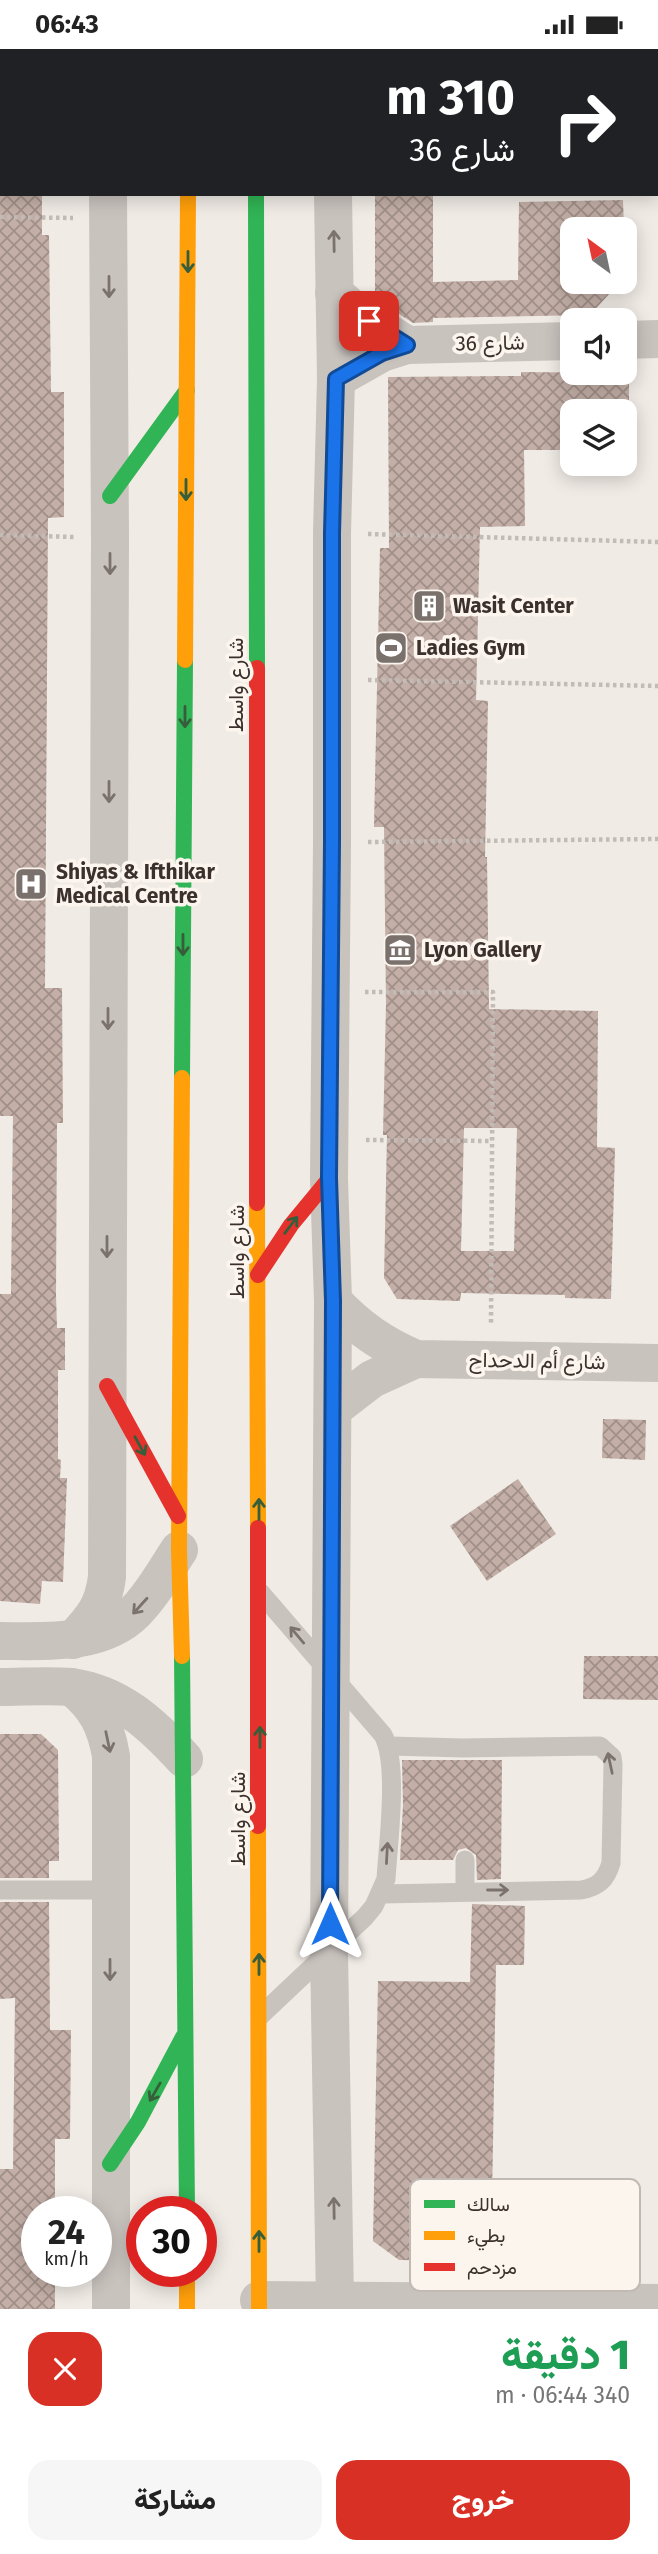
<!DOCTYPE html>
<html lang="ar">
<meta charset="utf-8">
<style>
body{margin:0;font-family:"Fira Sans",Vazirmatn,sans-serif;background:#f6f6f6;color:#222;direction:rtl;height:100vh;display:flex;flex-direction:column;font-size:26px;white-space:nowrap}
*{box-sizing:border-box;margin:0}
p{font-size:23px;color:#767676}
.icon{flex:none;width:38px;height:38px;fill:none;stroke:currentColor;stroke-width:2;stroke-linecap:round;stroke-linejoin:round}
.map{position:relative;height:2260px;overflow:hidden;direction:ltr}
.panel{display:flex;flex-direction:column;background:#fff;flex:1}
.panel>*{flex:none}
.guide{position:absolute;left:0px;top:0px;width:658px;height:147px;box-shadow:0 4px 18px #0003;direction:rtl;background:#202124;color:#fff;overflow:hidden}
.needle{width:46px;rotate:327deg}
.controls{position:absolute;left:560px;top:168px;display:grid;gap:14px}
.controls a{display:grid;place-items:center;width:77px;height:77px;border-radius:14px;background:#fff;box-shadow:0 4px 18px #0003;font-size:35px}
.speed{position:absolute;left:21px;top:2147px;display:flex;gap:14px;font-size:35px;font-weight:700;text-align:center}
.speed>*{display:grid;place-content:center;width:91px;height:91px;border-radius:50%;background:#fff;box-shadow:0 4px 18px #0003;line-height:1}
.speed small{font-size:18px;font-weight:400}
.speed .limit{border:10px solid #d22;background:#fff;color:#111}
.pin{position:absolute;display:grid;place-items:center;width:60px;height:60px;color:#fff;margin:-30px;border-radius:14px;box-shadow:0 4px 10px #0006}
.me{position:absolute;width:77px;margin:-38px;rotate:0deg;stroke-linejoin:round;filter:drop-shadow(0 0 5px #0008)}
.turn{display:flex;align-items:center;gap:24px;height:147px;padding:0 28px;font-size:32px}
.turn .icon{width:91px;height:91px;stroke-width:2.5}
.turn b{display:block;font-size:49px;line-height:60px}
.round{display:grid;place-items:center;flex:none;width:74px;height:74px;border-radius:21px;background:#f6f6f6}
.headline{display:flex;align-items:center;justify-content:space-between;height:119px;padding:0 28px}
h1{font-size:42px;font-weight:800;line-height:52px;color:#1e9e55}
.primary-button{display:flex;gap:14px;margin-top:auto;padding:14px 28px}
.primary-button a{flex:1;height:80px;border-radius:21px;background:#d93025;color:#fff;font-size:28px;font-weight:800;line-height:80px;text-align:center}
.primary-button a+a{background:#f6f6f6;color:#222}
.status{display:flex;justify-content:space-between;align-items:center;height:49px;padding:0 35px;background:#fff;direction:ltr}
.status svg{height:19px;fill:currentColor}
.map>svg:first-child{display:block}
.building{fill:url(#building-cross-hatch);fill-rule:evenodd}
.lines{fill:none;stroke-linecap:round;stroke-linejoin:round}
.path{stroke:#c2bbb6;stroke-width:4.5;stroke-dasharray:3.5 3.5;stroke-linecap:butt}
.lane{stroke:#c9c3be;stroke-width:19}
.street{stroke:#c9c3be;stroke-width:38}
.fast{stroke:#30b455;stroke-width:16}
.slow{stroke:#ff9f0a;stroke-width:16}
.jam{stroke:#e5322d;stroke-width:16}
.oneway{stroke:#7b726d}
.oneway2{stroke:#375e3a}
.route-casing{stroke:#114b97;stroke-width:18}
.route{stroke:#1a73e8;stroke-width:12}
.labels{text-anchor:middle;dominant-baseline:central;stroke-width:7;stroke-linejoin:round;paint-order:stroke}
.street-label{font-size:21px;fill:#3b302b;stroke:#fbf5ee}
.poi-label{font-size:21px;font-weight:bold;fill:#3b302b;stroke:#fbf5ee;text-anchor:start}
.key{fill:#fbf5ee;stroke:#c1bab4;stroke-width:2}
.key-label{font-size:19px;fill:#3b302b}
</style>
<div class="status"><b>06:43</b><svg viewBox="0 0 49 12"><path d="M0 12V9h3v3zM5 12V6h3v6zM10 12V3h3v9zM15 12V0h3v12zM26 1h20v11H26zM47 4h2v5h-2z"/></svg></div>
<div class="map">
<svg width="658" height="2260" viewBox="0 0 658 2260">
<defs>
<pattern id="building-cross-hatch" width="8" height="8" patternUnits="userSpaceOnUse" patternTransform="scale(1.75)"><rect width="8" height="8" fill="#c3afa7"/><path d="M0 0l8 8M0 8l8-8" fill="none" stroke="#a08f88"/></pattern>
</defs>
<rect width="100%" height="100%" fill="#f0ebe5"/>
<!-- building -->
<g class="building">
<polygon points="0,145 42,145 42,186 49,186 51,343 64,343 64,468 48,469 45,939 62,939 63,1074 57,1074 56,1245 57,1279 65,1279 65,1321 58,1321 58,1410 61,1411 60,1429 67,1429 63,1533 42,1532 40,1555 0,1552 0,1245 11,1245 13,1067 0,1067"/>
<polygon points="375,145 433,145 433,233 518,231 519,153 623,151 624,180 572,180 572,233 620,233 590,266 433,269 433,273 413,274 375,249"/>
<path d="M521,323L629,324V362H572V401H524L525,477L480,478L476,651L488,652L485,808H487L489,960L598,962L597,1098L615,1099L611,1250L565,1249V1246L461,1244L460,1252L397,1250L384,1229L387,1086H383L386,956L384,778H374L380,499H389L388,328L521,327ZM464,1079H517L514,1202H461Z"/>
<polygon points="603,1370 646,1371 645,1411 602,1409"/>
<polygon points="518,1430 556,1485 487,1532 450,1477"/>
<polygon points="584,1607 658,1607 658,1651 583,1650"/>
<polygon points="0,1685 41,1685 58,1701 59,1812 49,1812 49,1829 0,1829"/>
<polygon points="402,1711 502,1711 501,1830 477,1831 476,1806 466,1799 458,1801 453,1811 400,1811 403,1756"/>
<polygon points="0,1853 49,1853 50,1981 71,1981 70,2090 55,2090 55,2163 37,2163 37,2222 55,2222 55,2260 0,2260 0,2120 13,2120 15,1949 0,1950"/>
<polygon points="472,1855 525,1857 524,1916 496,1916 491,2212 399,2211 373,2192 378,1932 470,1933"/>
</g>
<g class="lines">
<!-- path -->
<g class="path">
<polyline points="0,168 73,169"/>
<polyline points="368,485 658,493"/>
<polyline points="0,486 74,488"/>
<polyline points="368,631 658,637"/>
<polyline points="368,793 658,790"/>
<polyline points="365,943 493,943 491,1275"/>
<polyline points="366,1091 491,1092"/>
</g>
<!-- lane -->
<g class="lane">
<path d="M260,1543L383,1686C399,1715 388,1795 386,1830L374,1857L365,1868L260,1967"/>
<polyline points="465,1811 465,1842"/>
<polyline points="0,1841 110,1841"/>
<path d="M381,1845L581,1841C598,1838 606,1831 611,1814L613,1715L612,1708L600,1697L463,1699L389,1697"/>
</g>
<!-- street -->
<g class="street">
<polyline points="93,0 94,2"/>
<polyline points="333,2 333,0"/>
<polyline points="333,145 336,330 332,484 332,793 329,1130 333,1252 329,1903 335,2252"/>
<polyline points="334,244 356,263 407,296"/>
<polyline points="625,291 658,290"/>
<polyline points="336,330 382,304 407,296 572,292"/>
<path d="M333,1252C358,1279 383,1296 416,1310L658,1314"/>
<polyline points="333,1360 372,1330 416,1310"/>
<path d="M73,1591C93,1569 103,1559 107,1528L110,489L108,145"/>
<path d="M0,1592C44,1592 101,1597 135,1563C153,1545 165,1522 179,1501"/>
<path d="M0,1638C23,1638 48,1636 71,1638C119,1644 153,1676 184,1710"/>
<path d="M72,1638C96,1657 106,1677 111,1707V2260"/>
<polyline points="259,2251 658,2254"/>
</g>
<!-- fast -->
<g class="fast">
<polyline points="256,145 257,619"/>
<polyline points="110,447 187,341"/>
<polyline points="182,1029 185,611"/>
<polyline points="182,1607 187,2163"/>
<polyline points="110,2115 138,2073 183,1988"/>
</g>
<!-- slow -->
<g class="slow">
<polyline points="189,0 189,2"/>
<polyline points="256,0 256,2"/>
<polyline points="185,611 188,145"/>
<polyline points="257,1154 258,1479"/>
<polyline points="182,1607 179,1501 182,1029"/>
<polyline points="258,1777 259,2260"/>
<polyline points="187,2222 187,2260"/>
</g>
<!-- jam -->
<g class="jam">
<polyline points="293,0 294,2"/>
<polyline points="257,619 257,1154"/>
<polyline points="258,1226 291,1176 329,1130"/>
<polyline points="107,1337 178,1467"/>
<polyline points="258,1479 258,1777"/>
</g>
</g>
<!-- one-way arrows -->
<defs><path id="oneway-shaft" d="M-6 0H5M1.5-3L5.5 0L1.5 3" fill="none" stroke-width="1.6" stroke-linecap="round" stroke-linejoin="round" transform="scale(1.75)"/></defs>
<g class="oneway">
<use href="#oneway-shaft" transform="translate(334 192) rotate(-91)"/>
<use href="#oneway-shaft" transform="translate(109 238) rotate(90)"/>
<use href="#oneway-shaft" transform="translate(110 515) rotate(90)"/>
<use href="#oneway-shaft" transform="translate(109 743) rotate(90)"/>
<use href="#oneway-shaft" transform="translate(108 970) rotate(90)"/>
<use href="#oneway-shaft" transform="translate(107 1198) rotate(90)"/>
<use href="#oneway-shaft" transform="translate(140 1557) rotate(132)"/>
<use href="#oneway-shaft" transform="translate(297 1586) rotate(-130)"/>
<use href="#oneway-shaft" transform="translate(108 1693) rotate(78)"/>
<use href="#oneway-shaft" transform="translate(610 1714) rotate(-102)"/>
<use href="#oneway-shaft" transform="translate(387 1804) rotate(-87)"/>
<use href="#oneway-shaft" transform="translate(498 1841)"/>
<use href="#oneway-shaft" transform="translate(110 1921) rotate(90)"/>
<use href="#oneway-shaft" transform="translate(334 2159) rotate(-91)"/>
</g>
<g class="oneway2">
<use href="#oneway-shaft" transform="translate(188 213) rotate(90)"/>
<use href="#oneway-shaft" transform="translate(186 441) rotate(90)"/>
<use href="#oneway-shaft" transform="translate(185 668) rotate(90)"/>
<use href="#oneway-shaft" transform="translate(183 896) rotate(90)"/>
<use href="#oneway-shaft" transform="translate(291 1176) rotate(-53)"/>
<use href="#oneway-shaft" transform="translate(140 1397) rotate(61)"/>
<use href="#oneway-shaft" transform="translate(259 1460) rotate(-90)"/>
<use href="#oneway-shaft" transform="translate(260 1688) rotate(-90)"/>
<use href="#oneway-shaft" transform="translate(259 1915) rotate(-90)"/>
<use href="#oneway-shaft" transform="translate(155 2043) rotate(120)"/>
<use href="#oneway-shaft" transform="translate(259 2192) rotate(-90)"/>
</g>
<g class="lines">
<defs>
<polyline id="route" points="330,1875 333,1252 329,1129 332,793 332,484 336,330 382,304 407,296 369,272"/>
</defs>
<!-- route casing -->
<use href="#route" class="route-casing"/>
<!-- route -->
<use href="#route" class="route"/>
</g>
<!-- icons -->
<defs>
<symbol id="building-square" viewBox="-11 -11 22 22"><rect x="-9" y="-9" width="18" height="18" rx="4" fill="#7a716c" stroke="#fbf5ee"/><path d="M-4-6H4V6H1V3H-1V6H-4ZM-2.5-4.3h1.7v1.8h-1.7ZM.8-4.3h1.7v1.8H.8ZM-2.5-1h1.7V.8h-1.7ZM.8-1h1.7V.8H.8Z" fill="#fff"/></symbol>
<symbol id="stadium-square" viewBox="-11 -11 22 22"><rect x="-9" y="-9" width="18" height="18" rx="4" fill="#7a716c" stroke="#fbf5ee"/><path d="M0-5a6.5 5 0 1 0 0 10a6.5 5 0 1 0 0-10ZM-3.5-1.8h7v3.6h-7Z" fill="#fff"/></symbol>
<symbol id="hospital-square" viewBox="-11 -11 22 22"><rect x="-9" y="-9" width="18" height="18" rx="4" fill="#7a716c" stroke="#fbf5ee"/><path d="M-5-5h3v3.5h4V-5h3V5h-3V1.5h-4V5h-3Z" fill="#fff"/></symbol>
<symbol id="museum-square" viewBox="-11 -11 22 22"><rect x="-9" y="-9" width="18" height="18" rx="4" fill="#7a716c" stroke="#fbf5ee"/><path d="M0-6L6-3V-2H-6V-3ZM-5-1h2V3h-2ZM-1-1h2V3h-2ZM3-1h2V3H3ZM-6 4H6V6H-6Z" fill="#fff"/></symbol>
</defs>
<g fill-rule="evenodd">
<use href="#building-square" x="410" y="538" width="38" height="38"/>
<use href="#stadium-square" x="372" y="580" width="38" height="38"/>
<use href="#hospital-square" x="12" y="816" width="38" height="38"/>
<use href="#museum-square" x="381" y="882" width="38" height="38"/>
</g>
<g class="labels">
<!-- street labels -->
<g class="street-label">
<text transform="translate(490 294) rotate(-1)">شارع 36</text>
<text transform="translate(236 636) rotate(-90)">شارع واسط</text>
<text transform="translate(237 1203) rotate(-90)">شارع واسط</text>
<text transform="translate(537 1312) rotate(1)">شارع أم الدحداح</text>
<text transform="translate(238 1770) rotate(-90)">شارع واسط</text>
</g>
<!-- poi labels -->
<g class="poi-label">
<text x="453" y="557">Wasit Center</text>
<text x="416" y="599">Ladies Gym</text>
<text x="56" y="823">Shiyas &amp; Ifthikar<tspan x="56" dy="24">Medical Centre</tspan></text>
<text x="424" y="901">Lyon Gallery</text>
</g>
</g>
<!-- legend -->
<rect x="410" y="2130" width="230" height="112" rx="10" class="key"/>
<rect x="424" y="2151" width="31" height="8" fill="#30b455"/>
<rect x="424" y="2182" width="31" height="9" fill="#ff9f0a"/>
<rect x="424" y="2214" width="31" height="8" fill="#e5322d"/>
<g class="key-label">
<text x="467" y="2162">سالك</text>
<text x="467" y="2193">بطيء</text>
<text x="467" y="2225">مزدحم</text>
</g>
</svg>
<div class="controls">
<a><svg class="needle" viewBox="-14 -14 28 28"><path d="M0-13l5 13h-10z" fill="#e53935"/><path d="M0 13l5-13h-10z" fill="#767676"/></svg></a>
<a><svg class="icon" aria-label="sound" viewBox="0 0 24 24"><path d="M4 9h4l5-4v14l-5-4H4zM17 9q2 3 0 6"/></svg></a>
<a><svg class="icon" aria-label="layers" viewBox="0 0 24 24"><path d="M12 4l9 5-9 5-9-5zM3 14l9 5 9-5"/></svg></a>
</div>
<div class="speed"><div>24<small>km/h</small></div><div class="limit">30</div></div>
<div class="pin" style="left:369px;top:272px;background:#d93025"><svg class="icon" aria-label="arrive" viewBox="0 0 24 24"><path d="M6 21V4h12l-3 4 3 4H6"/></svg></div>
<svg class="me" style="left:330px;top:1875px" viewBox="-20 -20 40 40"><path d="M0-17L14 15 0 8-14 15z" fill="#1a73e8" stroke="#fff" stroke-width="4"/></svg>
<div class="guide">
<div class="turn"><svg class="icon" aria-label="right" viewBox="0 0 24 24"><path d="M7 20v-9h11M14 6l5 5-5 5"/></svg><div><b>310 m</b>شارع 36</div></div>
</div>
</div>
<section class="panel">
<div class="headline"><div><h1>1 دقيقة</h1><p>340 m · 06:44</p></div><a class="round" style="background:#d93025;color:#fff"><svg class="icon" aria-label="close" viewBox="0 0 24 24"><path d="M6 6l12 12M18 6L6 18"/></svg></a></div>
<div class="primary-button"><a>خروج</a><a>مشاركة</a></div>
</section>
